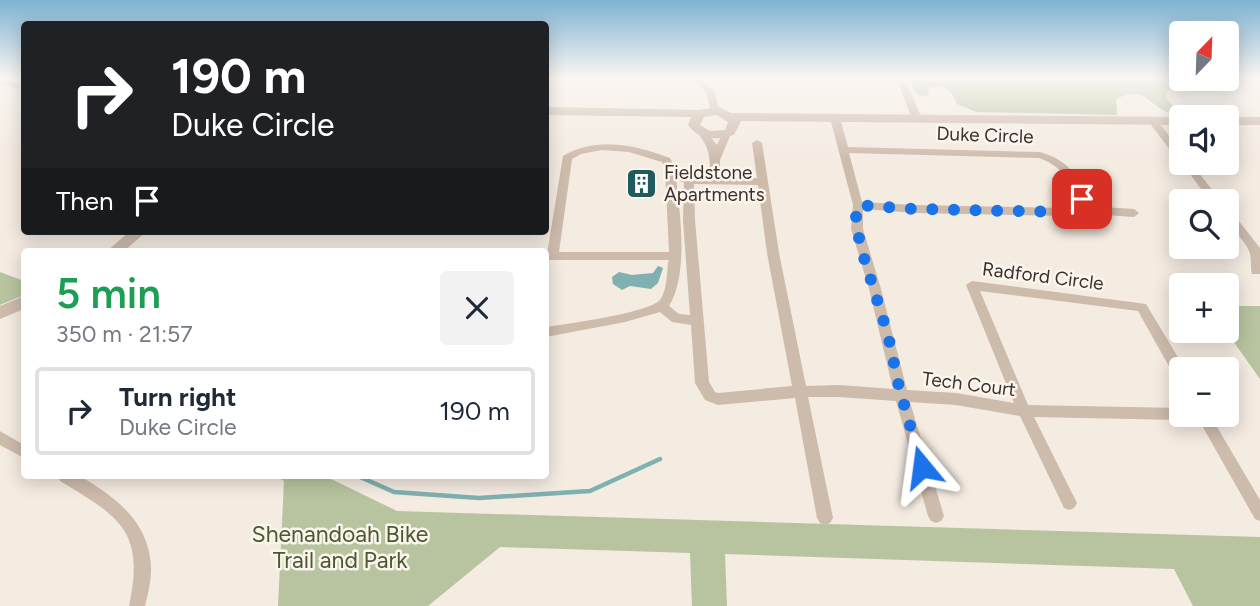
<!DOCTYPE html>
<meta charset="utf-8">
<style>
body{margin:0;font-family:Figtree,sans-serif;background:#f2f2f3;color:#1f2937;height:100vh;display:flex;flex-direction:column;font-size:26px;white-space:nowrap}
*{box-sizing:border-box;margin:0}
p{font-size:23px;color:#747a83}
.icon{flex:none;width:38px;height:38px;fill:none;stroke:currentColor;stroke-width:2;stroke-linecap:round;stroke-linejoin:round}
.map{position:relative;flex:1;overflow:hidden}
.sheet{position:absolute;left:21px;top:248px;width:528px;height:231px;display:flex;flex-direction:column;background:#fff;border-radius:7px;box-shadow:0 4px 18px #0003}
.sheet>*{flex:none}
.guide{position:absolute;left:21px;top:21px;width:528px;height:214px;border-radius:7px;box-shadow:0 4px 18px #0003;background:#202124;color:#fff;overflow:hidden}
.needle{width:46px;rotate:23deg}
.fabs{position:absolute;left:1169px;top:21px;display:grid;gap:14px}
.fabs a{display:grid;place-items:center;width:70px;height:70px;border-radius:7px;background:#fff;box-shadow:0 4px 18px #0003;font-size:35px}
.pin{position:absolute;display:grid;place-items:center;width:60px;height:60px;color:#fff;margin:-30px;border-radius:14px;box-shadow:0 4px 10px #0006}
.me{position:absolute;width:77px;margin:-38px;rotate:344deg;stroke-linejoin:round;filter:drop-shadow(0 0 5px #0008)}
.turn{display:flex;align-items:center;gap:24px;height:147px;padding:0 35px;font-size:32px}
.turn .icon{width:91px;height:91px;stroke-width:2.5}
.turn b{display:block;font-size:49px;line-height:60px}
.then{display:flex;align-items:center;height:66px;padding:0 35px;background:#0003;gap:14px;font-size:26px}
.round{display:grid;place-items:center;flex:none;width:74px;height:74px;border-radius:7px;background:#f2f2f3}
.head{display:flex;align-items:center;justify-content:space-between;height:119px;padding:0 35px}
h1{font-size:42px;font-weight:600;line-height:52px;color:#1e9e55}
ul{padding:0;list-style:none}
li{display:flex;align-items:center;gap:21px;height:88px;margin:0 14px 10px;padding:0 21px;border:4px solid #e0e1e3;border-radius:7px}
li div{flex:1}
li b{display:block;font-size:26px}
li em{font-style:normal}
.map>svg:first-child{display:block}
.green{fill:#b8c4a0}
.water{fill:#7fb0b2}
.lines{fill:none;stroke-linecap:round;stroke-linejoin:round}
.stream{stroke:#7fb0b2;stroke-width:4.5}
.building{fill:#c8694b}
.minor{fill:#cdbbac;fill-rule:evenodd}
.tertiary{fill:#cdbbac;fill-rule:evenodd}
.route{stroke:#1a73e8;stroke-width:12;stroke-dasharray:0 21.6}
.labels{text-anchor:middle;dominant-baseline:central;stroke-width:5;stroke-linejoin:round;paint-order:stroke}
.street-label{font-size:19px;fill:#3b302b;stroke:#fbf5ee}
.poi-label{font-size:19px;fill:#3b302b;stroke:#fbf5ee;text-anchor:start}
.near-park-label{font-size:23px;fill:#4a5a2e;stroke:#fbf5ee}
</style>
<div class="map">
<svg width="1260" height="606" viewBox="0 0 1260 606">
<rect width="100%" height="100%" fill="#f4ebe1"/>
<!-- green -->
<g class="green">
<path d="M909,77H1181L1190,79L1170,86L1166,97L1173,106L1202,110L1206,115C1195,117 1182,118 1172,114C1149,107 1146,84 1116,99L1117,115L976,112L957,104C952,90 944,84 929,88L928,96L917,95Z"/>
<polygon points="0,272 24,281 24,295 0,305"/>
<polygon points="1227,306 1260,306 1260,379 1226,331"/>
<polygon points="275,476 325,476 397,511 1260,537 1260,606 1193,606 1174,569 725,554 727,606 692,606 690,553 500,547 428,606 278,606 284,481"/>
</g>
<!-- water -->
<polygon class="water" points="658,266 663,268 658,283 651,289 630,286 622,290 613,284 612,277 619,272 632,275 653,273"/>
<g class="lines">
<!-- stream -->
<polyline class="stream" points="358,476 394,492 479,498 590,491 660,459"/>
</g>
<!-- building -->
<polygon class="building" points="633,170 651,170 653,189 651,192 632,191 633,187 629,187 629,176 633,176"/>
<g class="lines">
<!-- minor -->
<g class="minor">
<polygon points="690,77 699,77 715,91 719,111 717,113 711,113 706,92"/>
<polygon points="896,77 904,77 922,119 920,121 917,122 912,119"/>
<path d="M835,115L840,118L848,147L1040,152C1066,159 1082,177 1087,203L1086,206L1134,209L1139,213L1134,217L1077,213L1064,216L915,213L863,209V229L881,289L907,390L956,393L1014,403L966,285L972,281L1146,304L1185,369H1181V380L1176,379L1138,311L980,291L1028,405L1181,408V415H1188L1186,418L1181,420L1034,417L1077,503L1074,508L1069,510L1064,508L1020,416L956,405L910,402L944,516L941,521L936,523L931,521L928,516L896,401L839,397H808L833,518L830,523L825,525L820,523L817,518L795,398L718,405L705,400L695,383L691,325L672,322L660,312L625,322L546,337V327C567,324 648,313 660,300C667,290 667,274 668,262L669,260H546L563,156C597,136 635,145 670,158L675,168C679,207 690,272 669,306L679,314L690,315L683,220L684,183L678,180L683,177H710C710,157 710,148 697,132L702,129L705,130L717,145L723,132L726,131L731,134L720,160V178H757L752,143L757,140L762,143L779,253L806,386L839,385L893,389L869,289L851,229L853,205L830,118ZM602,150L629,152L662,162L665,168L669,252H559L572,159L581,154ZM849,153L1039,158C1060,165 1072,181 1077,202L1073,206L1064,208L915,205L862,202ZM694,184L758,185L767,253L792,386L718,393L715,392L709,382L695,220Z"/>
<polygon points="1153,118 1156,119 1181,151 1181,160 1177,159 1148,121"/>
<polygon points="1181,162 1191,163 1221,201 1210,201"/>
<path d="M1227,210L1231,211L1260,248V274H1252C1250,267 1252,257 1249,251C1242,234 1226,231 1227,210Z"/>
<polygon points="336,248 440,248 446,252 330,252"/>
<polygon points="1196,415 1210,415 1260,500 1260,521 1255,519"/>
<polygon points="0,431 24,445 24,458 0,445"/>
<path d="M58,476C64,476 73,475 80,477C86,479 93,484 99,488C124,505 145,525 150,557C153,573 149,590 145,606H129C145,531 120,517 60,481Z"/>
</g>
<!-- tertiary -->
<g class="tertiary">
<polygon points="0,77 24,83 24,90 0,84"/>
<path d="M546,107L699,110L719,107L731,113L1181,117V125L741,121L734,135C716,140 700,141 688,125L691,117L546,115ZM717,115L728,122L725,130L710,131L700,125L704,117Z"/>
<rect x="1227" y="117" width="33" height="8"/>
<polygon points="130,231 147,231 123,252 106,252"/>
<polygon points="24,296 24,309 0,319 0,306"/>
</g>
</g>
<!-- sky -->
<linearGradient id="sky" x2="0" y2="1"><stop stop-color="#7eb2d2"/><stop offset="0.48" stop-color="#faf6f2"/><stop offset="1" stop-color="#faf6f2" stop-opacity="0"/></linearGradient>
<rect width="1260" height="162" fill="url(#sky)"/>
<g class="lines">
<!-- route -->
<polyline class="route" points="922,467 899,387 888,335 860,245 856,217 858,205 915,209 1064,212 1079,207 1082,199"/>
</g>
<!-- icons -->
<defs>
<symbol id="building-square" viewBox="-11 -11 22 22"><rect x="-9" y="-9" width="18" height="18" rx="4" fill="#1f5a5e" stroke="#fbf5ee"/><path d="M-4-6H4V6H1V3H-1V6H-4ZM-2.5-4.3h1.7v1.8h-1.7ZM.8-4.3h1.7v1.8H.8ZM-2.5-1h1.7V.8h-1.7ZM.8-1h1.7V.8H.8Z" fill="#fff"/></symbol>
</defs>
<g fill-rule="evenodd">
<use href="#building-square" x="624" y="166" width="35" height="35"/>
</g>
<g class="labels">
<!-- street labels -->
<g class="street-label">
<text transform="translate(985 135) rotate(2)">Duke Circle</text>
<text transform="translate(1043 276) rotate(7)">Radford Circle</text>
<text transform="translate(969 384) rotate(7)">Tech Court</text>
</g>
<!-- poi labels -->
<g class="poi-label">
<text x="664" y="172">Fieldstone<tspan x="664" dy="22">Apartments</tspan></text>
</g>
<!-- near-park labels -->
<g class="near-park-label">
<text x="340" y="534">Shenandoah Bike<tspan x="340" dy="26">Trail and Park</tspan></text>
</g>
</g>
</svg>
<div class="fabs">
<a><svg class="needle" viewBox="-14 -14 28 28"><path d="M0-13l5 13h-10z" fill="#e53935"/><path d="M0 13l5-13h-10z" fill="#747a83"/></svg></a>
<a><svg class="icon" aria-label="sound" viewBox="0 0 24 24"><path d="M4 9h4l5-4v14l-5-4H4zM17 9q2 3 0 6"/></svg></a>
<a><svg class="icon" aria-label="search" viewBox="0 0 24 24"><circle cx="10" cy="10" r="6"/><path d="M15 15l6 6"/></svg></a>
<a>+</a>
<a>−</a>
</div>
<div class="pin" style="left:1082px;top:199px;background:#d93025"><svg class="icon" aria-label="arrive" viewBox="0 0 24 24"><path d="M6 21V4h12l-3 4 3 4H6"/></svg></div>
<svg class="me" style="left:922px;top:467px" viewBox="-20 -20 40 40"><path d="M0-17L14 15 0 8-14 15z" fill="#1a73e8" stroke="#fff" stroke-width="4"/></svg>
<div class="guide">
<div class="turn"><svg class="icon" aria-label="right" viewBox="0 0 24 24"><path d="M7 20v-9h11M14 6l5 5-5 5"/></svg><div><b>190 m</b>Duke Circle</div></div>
<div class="then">Then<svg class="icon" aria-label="arrive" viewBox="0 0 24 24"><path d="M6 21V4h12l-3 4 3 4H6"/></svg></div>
</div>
<section class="sheet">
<div class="head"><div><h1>5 min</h1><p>350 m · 21:57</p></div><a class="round"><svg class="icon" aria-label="close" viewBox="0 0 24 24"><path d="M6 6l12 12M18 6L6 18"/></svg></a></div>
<ul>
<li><svg class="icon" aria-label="right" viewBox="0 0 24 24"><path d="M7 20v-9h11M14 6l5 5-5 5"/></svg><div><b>Turn right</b><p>Duke Circle</p></div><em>190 m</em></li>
</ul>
</section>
</div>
